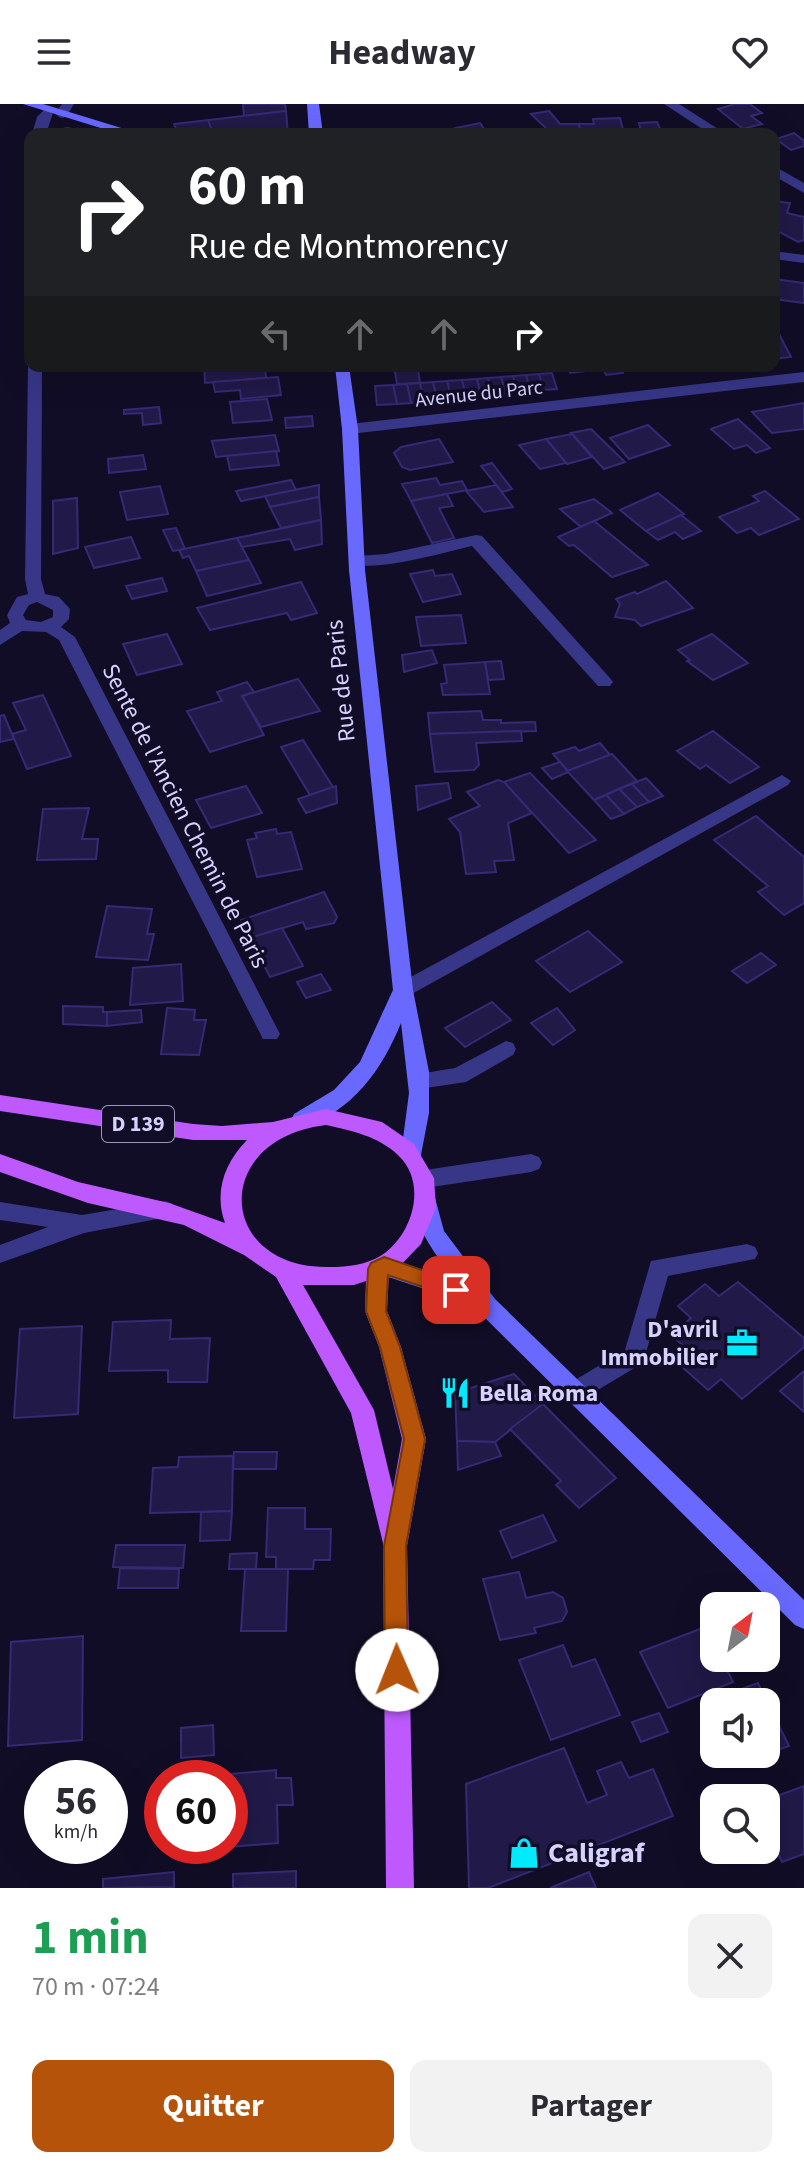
<!DOCTYPE html>
<html lang="fr">
<meta charset="utf-8">
<style>
body{margin:0;font-family:"Source Sans 3",sans-serif;background:#f2f2f3;color:#2b2b33;height:100vh;display:flex;flex-direction:column;font-size:30px;white-space:nowrap}
*{box-sizing:border-box;margin:0}
p{font-size:26px;color:#7c7c81}
.icon{flex:none;width:44px;height:44px;fill:none;stroke:currentColor;stroke-width:2;stroke-linecap:round;stroke-linejoin:round}
.map{position:relative;height:1784px;overflow:hidden}
.details{display:flex;flex-direction:column;background:#fff;flex:1}
.details>*{flex:none}
.hud{position:absolute;left:24px;top:24px;width:756px;height:244px;border-radius:16px;box-shadow:0 8px 32px #0002;background:#202124;color:#fff;overflow:hidden}
.needle{width:52px;rotate:32deg}
.tools{position:absolute;left:700px;top:1488px;display:grid;gap:16px}
.tools a{display:grid;place-items:center;width:80px;height:80px;border-radius:16px;background:#fff;box-shadow:0 8px 32px #0002;font-size:40px}
.speed{position:absolute;left:24px;top:1656px;display:flex;gap:16px;font-size:40px;font-weight:700;text-align:center}
.speed>*{display:grid;place-content:center;width:104px;height:104px;border-radius:50%;background:#fff;box-shadow:0 8px 32px #0002;line-height:1}
.speed small{font-size:20px;font-weight:400}
.speed .limit{border:12px solid #d22;background:#fff;color:#111}
.pin{position:absolute;display:grid;place-items:center;width:68px;height:68px;color:#fff;margin:-34px;border-radius:16px;box-shadow:0 4px 12px #0006}
.me{position:absolute;width:88px;margin:-44px;rotate:359deg;stroke-linejoin:round;filter:drop-shadow(0 0 6px #0008)}
.turn{display:flex;align-items:center;gap:28px;height:168px;padding:0 32px;font-size:36px}
.turn .icon{width:104px;height:104px;stroke-width:2.5}
.turn b{display:block;font-size:56px;line-height:68px}
.lanes{display:flex;align-items:center;height:76px;padding:0 32px;background:#0003;justify-content:center;gap:40px;direction:ltr}
.lanes .off{opacity:.35}
.round{display:grid;place-items:center;flex:none;width:84px;height:84px;border-radius:16px;background:#f2f2f3}
.summary{display:flex;align-items:center;justify-content:space-between;height:136px;padding:0 32px}
h1{font-size:48px;font-weight:700;line-height:60px;color:#1e9e55}
.cta{display:flex;gap:16px;margin-top:auto;padding:16px 32px}
.cta a{flex:1;height:92px;border-radius:16px;background:#b45309;color:#fff;font-size:32px;font-weight:700;line-height:92px;text-align:center}
.cta a+a{background:#f2f2f3;color:#2b2b33}
header{display:flex;justify-content:space-between;align-items:center;height:104px;padding:0 32px;background:#fff;font-size:36px;font-weight:700}
.map>svg:first-child{display:block}
.building{fill:#211947;stroke:#362975;stroke-width:2}
.lines{fill:none;stroke-linecap:round;stroke-linejoin:round}
.lane{fill:#373687;fill-rule:evenodd}
.street{fill:#373687;fill-rule:evenodd}
.secondary{fill:#6969ff;fill-rule:evenodd}
.primary{fill:#bd59ff;fill-rule:evenodd}
.route{fill:#b45309;stroke:#753606;stroke-width:2}
.labels{text-anchor:middle;dominant-baseline:central;stroke-width:7;stroke-linejoin:round;paint-order:stroke}
.far-street-label{font-size:20px;fill:#d6d2ff;stroke:#110d26}
.shield{fill:#110d26;stroke:#9b97be;stroke-width:2}
.shield-label{font-size:22px;font-weight:bold;fill:#d6d2ff}
.street-label{font-size:24px;fill:#d6d2ff;stroke:#110d26}
.poi-label{font-size:24px;font-weight:bold;fill:#d6d2ff;stroke:#110d26;text-anchor:end}
.near-poi-label{font-size:28px;font-weight:bold;fill:#d6d2ff;stroke:#110d26;text-anchor:start}
</style>
<header><svg class="icon" aria-label="menu" viewBox="0 0 24 24"><path d="M4 6h16M4 12h16M4 18h16"/></svg>Headway<svg class="icon" aria-label="heart" viewBox="0 0 24 24"><path d="M12 20l-8-8c-3-5 5-10 8-4 3-6 11-1 8 4z"/></svg></header>
<div class="map">
<svg width="804" height="1784" viewBox="0 0 804 1784">
<rect width="100%" height="100%" fill="#110d26"/>
<!-- building -->
<g class="building">
<polygon points="243,0 285,0 286,7 244,12"/>
<polygon points="735,0 750,0 762,9 751,12 762,20 743,25 718,5"/>
<polygon points="286,7 288,30 213,30 208,16"/>
<polygon points="549,7 560,20 579,20 581,30 552,30 531,10"/>
<polygon points="620,14 624,30 581,30 579,20 594,20 593,15"/>
<polygon points="208,16 212,27 178,30 174,20"/>
<polygon points="657,18 661,27 641,29 639,19"/>
<polygon points="480,19 486,28 467,30 456,24"/>
<polygon points="67,24 93,30 53,30 53,27"/>
<polygon points="794,29 804,37 804,42 791,46 776,35"/>
<polygon points="774,97 790,99 787,109 804,113 804,136 798,138 774,125"/>
<polygon points="774,175 804,179 804,199 774,195"/>
<polygon points="778,228 791,253 774,255 774,229"/>
<polygon points="204,262 265,262 266,274 205,279"/>
<polygon points="394,262 430,262 430,265 418,266 420,279 397,280"/>
<polygon points="567,262 633,262 620,263 623,269 606,271 603,265 570,269"/>
<polygon points="552,269 557,285 543,286 539,270"/>
<polygon points="539,270 543,286 530,287 526,271"/>
<polygon points="526,271 530,287 517,288 513,272"/>
<polygon points="513,272 517,288 505,288 501,273"/>
<polygon points="278,273 281,291 241,295 240,286 215,288 213,278"/>
<polygon points="501,273 506,290 492,291 488,274"/>
<polygon points="488,274 492,291 481,292 477,275"/>
<polygon points="477,275 481,292 466,293 462,276"/>
<polygon points="462,276 466,293 451,294 447,277"/>
<polygon points="447,277 452,296 437,297 433,278"/>
<polygon points="433,278 437,297 424,298 420,279"/>
<polygon points="420,279 424,298 411,299 407,280"/>
<polygon points="407,280 411,299 397,300 393,281"/>
<polygon points="393,281 397,300 377,301 375,282"/>
<polygon points="267,295 272,316 233,319 230,298"/>
<polygon points="804,299 804,325 772,329 752,308"/>
<polygon points="159,303 161,319 143,321 142,309 124,310 124,306"/>
<polygon points="312,312 313,322 286,324 285,314"/>
<polygon points="738,315 770,344 756,349 747,341 734,345 711,325"/>
<polygon points="648,321 670,341 629,355 610,334"/>
<polygon points="591,325 625,358 604,365 571,329"/>
<polygon points="572,330 592,353 567,360 546,335"/>
<polygon points="275,331 279,347 216,353 212,337"/>
<polygon points="439,335 453,358 410,366 402,363 394,349 401,343"/>
<polygon points="546,335 566,359 540,365 519,341"/>
<polygon points="276,347 279,361 230,366 227,352"/>
<polygon points="143,351 146,365 109,369 108,355"/>
<polygon points="492,359 512,385 502,388 481,362"/>
<polygon points="436,374 440,381 462,377 467,386 411,397 402,380"/>
<polygon points="291,376 296,386 241,397 236,387"/>
<polygon points="319,381 319,393 270,403 265,392"/>
<polygon points="496,381 513,403 484,408 466,387"/>
<polygon points="160,382 168,410 127,416 120,388"/>
<polygon points="765,387 799,415 759,431 751,424 737,429 719,413 759,397 753,392"/>
<polygon points="658,389 684,410 646,427 620,406"/>
<polygon points="447,390 453,402 439,404 454,434 432,439 411,397"/>
<polygon points="319,393 321,416 281,424 270,403"/>
<polygon points="77,394 78,444 53,450 53,397"/>
<polygon points="594,395 612,409 581,423 560,405"/>
<polygon points="681,411 701,427 683,435 675,428 658,436 646,427"/>
<polygon points="321,416 322,440 295,446 290,435 242,443 237,434"/>
<polygon points="594,417 648,461 612,473 574,441 569,442 558,433"/>
<polygon points="176,424 185,445 173,447 163,426"/>
<polygon points="131,433 140,454 94,464 85,443"/>
<polygon points="237,434 249,456 196,467 189,452 183,454 179,446"/>
<polygon points="249,456 261,479 207,492 196,467"/>
<polygon points="433,466 435,472 452,470 461,490 423,498 410,470"/>
<polygon points="162,474 167,487 132,495 126,482"/>
<polygon points="666,477 693,504 641,522 635,516 615,513 620,500 616,495 635,488 637,490"/>
<polygon points="301,478 317,509 291,516 287,509 210,526 197,504"/>
<polygon points="461,511 466,539 421,542 416,513"/>
<polygon points="167,530 182,560 137,571 123,540"/>
<polygon points="712,530 748,559 713,576 687,557 690,556 678,546"/>
<polygon points="432,546 437,559 404,568 402,551"/>
<polygon points="501,557 504,575 488,576 485,558"/>
<polygon points="485,558 490,590 443,591 441,580 447,579 444,561"/>
<polygon points="298,575 320,607 261,623 242,592"/>
<polygon points="247,578 254,588 242,592 264,631 210,648 187,607 222,597 217,588"/>
<polygon points="43,591 71,652 27,665 12,630 26,626 13,599"/>
<polygon points="481,607 483,616 501,616 501,619 535,618 536,627 430,630 428,609"/>
<polygon points="4,611 14,635 0,638 0,612"/>
<polygon points="521,627 522,637 476,639 479,661 474,666 435,668 430,630"/>
<polygon points="713,627 759,663 730,679 706,661 700,665 677,647"/>
<polygon points="303,636 333,683 310,691 281,643"/>
<polygon points="600,639 610,651 568,667 553,650 575,643 579,647"/>
<polygon points="612,650 637,677 594,696 567,667"/>
<polygon points="560,658 568,668 552,675 542,664"/>
<polygon points="530,669 576,716 596,736 569,749 504,678"/>
<polygon points="646,674 663,692 649,698 632,680"/>
<polygon points="498,676 504,678 532,709 508,719 514,756 494,757 496,768 466,770 460,728 449,715 480,702 467,688"/>
<polygon points="448,679 451,694 418,706 416,682"/>
<polygon points="632,680 649,698 637,703 619,685"/>
<polygon points="246,682 262,709 211,724 196,696"/>
<polygon points="336,682 337,699 306,709 298,695"/>
<polygon points="619,685 637,703 624,710 606,691"/>
<polygon points="606,691 624,710 611,715 594,696"/>
<polygon points="89,704 82,735 98,735 96,755 37,756 43,705"/>
<polygon points="756,712 804,753 804,799 784,811 758,788 768,782 714,736"/>
<polygon points="276,725 277,730 291,728 302,765 257,773 247,736 257,734 255,729"/>
<polygon points="324,788 337,813 334,819 306,825 303,818 250,834 241,816"/>
<polygon points="107,802 152,805 147,830 154,830 148,856 96,853"/>
<polygon points="282,824 303,862 270,873 250,834"/>
<polygon points="588,827 622,858 570,888 536,857"/>
<polygon points="761,849 776,861 747,879 732,867"/>
<polygon points="181,860 183,897 130,901 133,864"/>
<polygon points="321,870 331,886 306,894 297,878"/>
<polygon points="492,898 511,916 465,943 445,924"/>
<polygon points="63,902 103,903 103,908 107,908 107,922 63,920"/>
<polygon points="167,904 195,906 194,916 206,916 199,951 161,950"/>
<polygon points="557,904 575,926 553,941 531,919"/>
<polygon points="141,906 142,918 107,922 107,908"/>
<polygon points="738,1178 804,1234 804,1243 742,1295 721,1275 708,1286 680,1261 693,1250 671,1231 691,1214 678,1202 705,1180 719,1192"/>
<polygon points="171,1216 170,1235 210,1234 207,1278 168,1278 168,1266 109,1267 113,1218"/>
<polygon points="82,1222 78,1310 14,1314 20,1225"/>
<polygon points="804,1267 804,1308 780,1287"/>
<polygon points="514,1270 543,1300 495,1338 457,1337 455,1289"/>
<polygon points="543,1300 616,1374 579,1404 556,1381 561,1377 510,1325"/>
<polygon points="457,1337 495,1338 501,1352 458,1366"/>
<polygon points="234,1348 277,1348 276,1365 233,1365"/>
<polygon points="233,1352 232,1407 150,1409 153,1364 178,1363 179,1353"/>
<polygon points="268,1404 305,1404 305,1425 331,1425 330,1456 314,1456 313,1465 276,1465 276,1453 266,1453"/>
<polygon points="232,1407 230,1436 200,1437 201,1408"/>
<polygon points="543,1411 556,1437 512,1454 500,1427"/>
<polygon points="116,1441 185,1441 183,1464 113,1463"/>
<polygon points="257,1449 256,1465 229,1465 230,1450"/>
<polygon points="120,1464 179,1465 178,1484 118,1484"/>
<polygon points="245,1465 288,1465 286,1527 241,1527"/>
<polygon points="519,1468 526,1494 553,1488 563,1494 567,1508 562,1517 534,1524 536,1529 500,1536 483,1475"/>
<polygon points="705,1523 714,1541 714,1554 721,1554 733,1578 668,1604 640,1548"/>
<polygon points="83,1532 82,1636 8,1642 11,1538"/>
<polygon points="563,1541 572,1563 595,1555 620,1611 551,1636 519,1556"/>
<polygon points="758,1579 789,1642 732,1662 727,1650 766,1650 766,1598 714,1598 714,1624 702,1599"/>
<polygon points="659,1609 668,1628 641,1638 632,1618"/>
<polygon points="213,1621 214,1651 181,1654 181,1624"/>
<polygon points="564,1644 587,1699 607,1691 597,1667 621,1658 629,1674 653,1665 673,1712 488,1784 469,1784 466,1680"/>
<polygon points="276,1666 276,1674 291,1674 293,1701 277,1701 278,1739 183,1747 183,1742 230,1742 230,1674 184,1674"/>
<polygon points="804,1682 804,1750 782,1758 766,1724 766,1696"/>
<polygon points="296,1767 296,1784 233,1784 233,1770"/>
<polygon points="174,1768 174,1783 103,1784 103,1775"/>
<polygon points="589,1768 596,1784 550,1784"/>
</g>
<g class="lines">
<!-- lane -->
<g class="lane">
<path d="M476,431L482,432L610,574L613,578L610,582H598L472,442C449,447 364,472 349,457L357,452L386,450Z"/>
<polygon points="782,671 791,677 788,681 410,891 396,891 393,886 396,881"/>
<polygon points="506,937 513,939 516,945 513,951 466,978 419,985 412,983 409,977 412,971 455,964"/>
<polygon points="531,1050 539,1053 542,1059 539,1065 531,1068 425,1084 417,1081 414,1075 417,1069 425,1066"/>
<polygon points="165,1097 173,1100 176,1106 173,1112 84,1129 0,1159 0,1141 48,1123 0,1116 0,1098 82,1111"/>
<polygon points="747,1140 755,1143 758,1149 755,1155 668,1172 643,1259 581,1296 573,1299 565,1296 561,1289 565,1282 625,1246 651,1157"/>
</g>
<!-- street -->
<g class="street">
<polygon points="62,0 74,0 66,13 61,14 55,10"/>
<polygon points="664,0 679,0 726,30 710,30"/>
<polygon points="48,2 54,6 46,30 32,30 37,13"/>
<polygon points="774,62 804,79 804,89 774,72"/>
<polygon points="774,147 804,151 804,159 774,155"/>
<path d="M30,259V262H42L41,475L45,490L59,493L70,505L69,515L61,523L75,533L280,930L277,935H263L59,536L46,528L22,527L0,541V526L10,519L7,511L17,493L28,490L25,475L28,262ZM37,498L53,506V513L41,518L26,516L23,511L29,501Z"/>
<polygon points="804,268 804,278 350,330 342,325 350,320"/>
</g>
<!-- secondary -->
<g class="secondary">
<polygon points="23,0 43,0 141,30 120,30"/>
<polygon points="307,0 319,0 323,30 309,30"/>
<path d="M335,262H349L358,325L365,466L413,886L429,968V1009L420,1056L412,1059L404,1056L401,1050L409,989L401,919C382,966 352,1008 301,1024L294,1022L291,1016L294,1010L334,986L360,958L393,886L349,466L342,325Z"/>
<path d="M427,1091L435,1094L444,1127L495,1195L804,1496V1525L795,1521L477,1206L449,1193L376,1169L373,1162L376,1155L384,1153L455,1176C442,1158 407,1118 419,1094Z"/>
</g>
<!-- primary -->
<path class="primary" d="M0,991L193,1020L222,1022L273,1018L326,1005L382,1018L414,1040L434,1074L436,1104L421,1140L398,1164L389,1167L387,1207L401,1243L426,1335L407,1442L414,1784H386L383,1439L351,1309L276,1173L244,1151L184,1121L88,1099L0,1068V1050L78,1078L169,1099L225,1119C214,1089 224,1059 247,1036H193L0,1007ZM326,1021C352,1027 378,1032 398,1051C428,1079 413,1130 382,1151C366,1161 348,1163 330,1163C217,1166 209,1035 326,1021ZM366,1177L365,1207L379,1243L402,1335L393,1385L374,1306L303,1181H354Z"/>
</g>
<!-- route -->
<polygon class="route" points="384,1153 463,1180 466,1186 463,1192 456,1194 388,1171 386,1207 400,1243 425,1335 406,1442 408,1566 405,1574 397,1577 388,1574 385,1566 384,1442 404,1335 380,1243 366,1207 368,1165 371,1159"/>
<!-- icons -->
<defs>
<symbol id="office-bare" viewBox="-9 -9 18 18"><path d="M-6-3h4V-5.5h4V-3h4V5H-6ZM-1-4.5V-3h2v-1.5ZM-6 0V1H6V0Z" fill="#00eafd" stroke="#110d26" stroke-width="2.5" paint-order="stroke"/></symbol>
<symbol id="restaurant-bare" viewBox="-9 -9 18 18"><path d="M-5-6h1v4h1v-4h1v4h1v-4h1v5L-1.5 .5V6h-2V.5L-5-1ZM5-6V6H3V1.5H1.5Q1.5-4 5-6Z" fill="#00eafd" stroke="#110d26" stroke-width="2.5" paint-order="stroke"/></symbol>
<symbol id="shop-bare" viewBox="-9 -9 18 18"><path d="M-5-2.5h2.3a2.7 3.5 0 0 1 5.4 0H5L5.5 6h-11ZM-1.5-2.5h3a1.5 2.3 0 0 0-3 0Z" fill="#00eafd" stroke="#110d26" stroke-width="2.5" paint-order="stroke"/></symbol>
</defs>
<g fill-rule="evenodd">
<use href="#office-bare" x="720" y="1217" width="44" height="44"/>
<use href="#restaurant-bare" x="433" y="1267" width="44" height="44"/>
<use href="#shop-bare" x="502" y="1727" width="44" height="44"/>
</g>
<g class="labels">
<!-- far-street labels -->
<g class="far-street-label">
<text transform="translate(479 290) rotate(-6)">Avenue du Parc</text>
</g>
<!-- shield labels -->
<rect class="shield" x="102" y="1002" width="72" height="36" rx="6"/>
<g class="shield-label">
<text x="138" y="1020">D 139</text>
</g>
<!-- street labels -->
<g class="street-label">
<text transform="translate(341 577) rotate(-96)">Rue de Paris</text>
<text transform="translate(185 712) rotate(63)">Sente de l'Ancien Chemin de Paris</text>
</g>
<!-- poi labels -->
<g class="poi-label">
<text x="718" y="1225">D'avril<tspan x="718" dy="28">Immobilier</tspan></text>
<text x="479" y="1289" text-anchor="start">Bella Roma</text>
</g>
<!-- near-poi labels -->
<g class="near-poi-label">
<text x="548" y="1749">Caligraf</text>
</g>
</g>
</svg>
<div class="tools">
<a><svg class="needle" viewBox="-14 -14 28 28"><path d="M0-13l5 13h-10z" fill="#e53935"/><path d="M0 13l5-13h-10z" fill="#7c7c81"/></svg></a>
<a><svg class="icon" aria-label="sound" viewBox="0 0 24 24"><path d="M4 9h4l5-4v14l-5-4H4zM17 9q2 3 0 6"/></svg></a>
<a><svg class="icon" aria-label="search" viewBox="0 0 24 24"><circle cx="10" cy="10" r="6"/><path d="M15 15l6 6"/></svg></a>
</div>
<div class="speed"><div>56<small>km/h</small></div><div class="limit">60</div></div>
<div class="pin" style="left:456px;top:1186px;background:#d93025"><svg class="icon" aria-label="arrive" viewBox="0 0 24 24"><path d="M6 21V4h12l-3 4 3 4H6"/></svg></div>
<svg class="me" style="left:397px;top:1566px" viewBox="-20 -20 40 40"><circle r="19" fill="#fff"/><path d="M0-13L10 11 0 6-10 11z" fill="#b45309"/></svg>
<div class="hud">
<div class="turn"><svg class="icon" aria-label="right" viewBox="0 0 24 24"><path d="M7 20v-9h11M14 6l5 5-5 5"/></svg><div><b>60 m</b>Rue de Montmorency</div></div>
<div class="lanes"><svg class="icon off" aria-label="left" viewBox="0 0 24 24"><path d="M17 20v-9H6M10 6l-5 5 5 5"/></svg><svg class="icon off" aria-label="ahead" viewBox="0 0 24 24"><path d="M12 20V5M6 11l6-6 6 6"/></svg><svg class="icon off" aria-label="ahead" viewBox="0 0 24 24"><path d="M12 20V5M6 11l6-6 6 6"/></svg><svg class="icon" aria-label="right" viewBox="0 0 24 24"><path d="M7 20v-9h11M14 6l5 5-5 5"/></svg></div>
</div>
</div>
<section class="details">
<div class="summary"><div><h1>1 min</h1><p>70 m · 07:24</p></div><a class="round"><svg class="icon" aria-label="close" viewBox="0 0 24 24"><path d="M6 6l12 12M18 6L6 18"/></svg></a></div>
<div class="cta"><a>Quitter</a><a>Partager</a></div>
</section>
